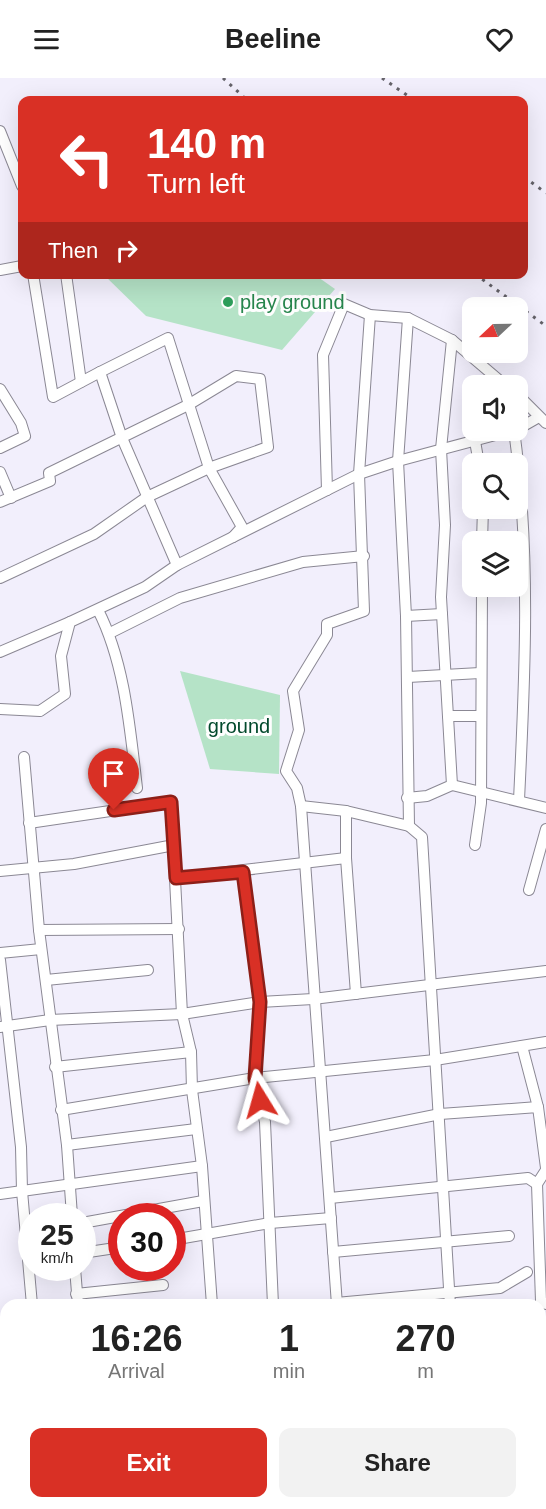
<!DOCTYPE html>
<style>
body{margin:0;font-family:Helvetica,sans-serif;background:#f2f2f2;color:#222;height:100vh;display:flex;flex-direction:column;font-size:22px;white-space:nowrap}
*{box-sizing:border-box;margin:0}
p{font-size:20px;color:#767676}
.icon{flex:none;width:33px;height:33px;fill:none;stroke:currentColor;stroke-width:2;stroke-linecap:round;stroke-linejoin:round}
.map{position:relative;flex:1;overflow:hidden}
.side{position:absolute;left:0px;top:1221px;width:546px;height:210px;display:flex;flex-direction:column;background:#fff;border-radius:18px 18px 0 0;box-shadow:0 6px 24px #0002}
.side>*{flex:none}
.guide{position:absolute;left:18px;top:18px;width:510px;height:183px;border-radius:12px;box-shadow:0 6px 24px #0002;background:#d93025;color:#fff;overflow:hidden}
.needle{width:39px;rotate:248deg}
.buttons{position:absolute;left:462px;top:219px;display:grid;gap:12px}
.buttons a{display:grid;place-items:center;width:66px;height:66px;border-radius:12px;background:#fff;box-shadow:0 6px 24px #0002;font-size:30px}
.speed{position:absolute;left:18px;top:1125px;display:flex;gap:12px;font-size:30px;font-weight:700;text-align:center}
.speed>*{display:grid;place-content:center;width:78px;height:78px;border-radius:50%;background:#fff;box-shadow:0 6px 24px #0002;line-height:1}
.speed small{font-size:15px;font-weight:400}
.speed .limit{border:9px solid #d22;background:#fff;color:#111}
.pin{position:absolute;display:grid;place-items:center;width:51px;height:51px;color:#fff;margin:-62px -26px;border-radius:50% 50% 50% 0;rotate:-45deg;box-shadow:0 0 6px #0007}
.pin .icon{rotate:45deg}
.me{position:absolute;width:66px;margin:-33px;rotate:352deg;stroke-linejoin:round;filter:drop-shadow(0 0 4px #0008)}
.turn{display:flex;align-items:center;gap:21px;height:126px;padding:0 30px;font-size:27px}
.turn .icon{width:78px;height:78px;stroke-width:2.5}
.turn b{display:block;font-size:42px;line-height:51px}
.then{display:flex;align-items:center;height:57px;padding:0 30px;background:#0003;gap:12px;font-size:22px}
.eta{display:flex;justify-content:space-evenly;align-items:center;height:102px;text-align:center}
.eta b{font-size:36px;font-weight:700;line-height:42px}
.primary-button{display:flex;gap:12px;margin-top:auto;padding:12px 30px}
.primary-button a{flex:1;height:69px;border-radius:12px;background:#d93025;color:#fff;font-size:24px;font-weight:700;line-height:69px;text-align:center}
.primary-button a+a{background:#f2f2f2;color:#222}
header{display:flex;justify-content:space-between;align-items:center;height:78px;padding:0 30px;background:#fff;font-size:27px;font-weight:700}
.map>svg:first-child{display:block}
.green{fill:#b5e3c7}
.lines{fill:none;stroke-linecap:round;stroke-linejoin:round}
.minor-casing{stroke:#8b8894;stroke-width:12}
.minor{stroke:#fff;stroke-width:10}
.rail{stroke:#646269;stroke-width:3;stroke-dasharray:3 6;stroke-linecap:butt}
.route-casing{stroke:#8d1f18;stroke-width:15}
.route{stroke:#d93025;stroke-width:10}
.leisure-dot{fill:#2e9e5b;stroke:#fefefe;stroke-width:2}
.labels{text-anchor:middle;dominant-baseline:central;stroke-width:6;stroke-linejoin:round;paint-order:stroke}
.leisure-label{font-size:20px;fill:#27864d;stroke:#fefefe;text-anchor:start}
.park-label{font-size:20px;fill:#02492c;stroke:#fefefe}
</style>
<header><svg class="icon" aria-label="menu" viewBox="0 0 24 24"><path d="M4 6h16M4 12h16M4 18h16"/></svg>Beeline<svg class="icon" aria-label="heart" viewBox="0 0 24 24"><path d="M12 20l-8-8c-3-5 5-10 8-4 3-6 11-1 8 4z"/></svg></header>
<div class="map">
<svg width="546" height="1431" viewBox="0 0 546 1431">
<rect width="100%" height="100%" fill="#f2effc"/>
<!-- green -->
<g class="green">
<polygon points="104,197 315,197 335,211 282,272 146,238"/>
<polygon points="180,593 280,617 279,696 210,691"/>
</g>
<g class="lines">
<defs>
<g id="minor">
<polyline points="0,53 22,108"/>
<polyline points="0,192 22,188"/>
<polyline points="33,196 53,319 100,294"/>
<polyline points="66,196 81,304"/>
<polyline points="408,240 398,383 406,538 409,748 422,759 450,1227"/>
<polyline points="0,311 21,345 25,358 0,370"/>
<polyline points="518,317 546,345"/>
<polyline points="518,351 539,339"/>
<path d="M514,352C531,475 525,599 519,722"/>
<polyline points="475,363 479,386"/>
<polyline points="0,394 11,420"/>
<polyline points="327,412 323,277 344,226 370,237 408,240 452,262 506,308"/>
<polyline points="0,424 50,403 49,395 188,327 236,298 260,301 268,369 209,390 147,419 94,456 0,500"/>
<polyline points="482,464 483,430"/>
<polyline points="177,487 122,360 100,294 168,260 209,390 242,449 233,459"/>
<path d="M98,532C125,585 130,651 137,710"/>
<polyline points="406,538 442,536"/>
<polyline points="110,555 180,520 303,484 364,478"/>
<polyline points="0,574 70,544"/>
<polyline points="408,599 480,595"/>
<polyline points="0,631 40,633 65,616 61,578 70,544 145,509 177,487 359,396 398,383 514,352"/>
<polyline points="448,638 481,638"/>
<polyline points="24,679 39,852 67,1067 72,1138"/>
<polyline points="452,707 546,730"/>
<polyline points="407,720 427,718 452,707 441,519 445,447 441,371 452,262"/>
<polyline points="301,728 346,733 409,748"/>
<polyline points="346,733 346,780 356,916"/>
<polyline points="29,745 171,724 182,936 191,974 192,1012 202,1088 212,1227"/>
<polyline points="475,767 481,725 482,508"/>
<polyline points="0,793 74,786 174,767"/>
<polyline points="243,794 260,924 255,1000 265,1044 273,1227"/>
<polyline points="176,800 346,780"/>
<polyline points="529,812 546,751"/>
<polyline points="39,852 179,851"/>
<polyline points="0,875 41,871"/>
<polyline points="0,882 21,1069 22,1113 32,1227"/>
<polyline points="46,902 148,892"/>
<polyline points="0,949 50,942 182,936 260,924 313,921 546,893"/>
<polyline points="522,968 538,1029"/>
<polyline points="55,989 191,974"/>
<polyline points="61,1032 255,1000 435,982 546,964"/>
<polyline points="326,1059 440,1036 538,1029 546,1090"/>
<polyline points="67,1067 196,1051"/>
<polyline points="537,1106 541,1223 546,1226"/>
<polyline points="0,1116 202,1088"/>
<polyline points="330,1120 528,1100 537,1106 546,1092"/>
<polyline points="82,1145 203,1123"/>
<polyline points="172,1162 270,1145 331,1140"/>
<polyline points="333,1174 509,1158"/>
<polyline points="82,1175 122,1169"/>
<polyline points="75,1190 78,1227"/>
<polyline points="76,1216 163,1207"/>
<polyline points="336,1225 500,1210 527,1194"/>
<polyline points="337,1227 301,728 297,710 286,693 299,652 293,613 327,557 327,546 364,533 359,396 370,237"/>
<polyline points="0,1270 6,1269"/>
<polyline points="540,1315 546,1315"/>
<polyline points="0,1317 6,1316"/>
<polyline points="0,1365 6,1365"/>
<polyline points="540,1388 546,1387"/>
<polyline points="0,1405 6,1404"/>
<polyline points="43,1425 43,1431"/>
<polyline points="266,1431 297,1425"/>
</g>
</defs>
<!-- minor casing -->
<use href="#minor" class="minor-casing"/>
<!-- minor -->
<use href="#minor" class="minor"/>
<!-- rail -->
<g class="rail">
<polyline points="223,0 247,22"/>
<polyline points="382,0 414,22"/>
<polyline points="524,99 546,115"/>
<polyline points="475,196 546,248"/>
</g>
</g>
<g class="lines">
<defs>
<polyline id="route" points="114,732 171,724 176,800 243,794 260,924 255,1000 260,1022"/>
</defs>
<!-- route casing -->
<use href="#route" class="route-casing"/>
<!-- route -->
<use href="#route" class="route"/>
</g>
<!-- markers -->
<circle class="leisure-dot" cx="228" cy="224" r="6"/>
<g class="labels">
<!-- leisure labels -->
<g class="leisure-label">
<text x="240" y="224">play ground</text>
</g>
<!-- park labels -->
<g class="park-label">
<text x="239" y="648">ground</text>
</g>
</g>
</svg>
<div class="buttons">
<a><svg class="needle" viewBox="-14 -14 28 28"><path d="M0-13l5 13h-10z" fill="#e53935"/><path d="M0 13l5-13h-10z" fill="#767676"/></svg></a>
<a><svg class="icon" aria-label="sound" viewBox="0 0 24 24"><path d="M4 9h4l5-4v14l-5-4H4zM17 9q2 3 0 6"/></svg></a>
<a><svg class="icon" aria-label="search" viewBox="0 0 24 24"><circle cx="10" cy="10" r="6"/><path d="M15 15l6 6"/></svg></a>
<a><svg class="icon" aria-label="layers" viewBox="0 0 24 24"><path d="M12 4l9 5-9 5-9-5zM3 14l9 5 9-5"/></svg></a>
</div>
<div class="speed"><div>25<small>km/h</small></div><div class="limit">30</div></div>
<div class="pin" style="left:114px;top:732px;background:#d93025"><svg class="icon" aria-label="arrive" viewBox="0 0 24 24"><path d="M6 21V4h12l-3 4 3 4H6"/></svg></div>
<svg class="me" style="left:260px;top:1022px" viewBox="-20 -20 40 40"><path d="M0-17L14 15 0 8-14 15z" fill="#d93025" stroke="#fff" stroke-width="4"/></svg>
<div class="guide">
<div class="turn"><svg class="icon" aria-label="left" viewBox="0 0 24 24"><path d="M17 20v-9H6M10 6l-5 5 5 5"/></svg><div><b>140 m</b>Turn left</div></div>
<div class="then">Then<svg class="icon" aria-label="right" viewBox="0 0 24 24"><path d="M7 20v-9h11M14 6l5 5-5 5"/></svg></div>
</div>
<section class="side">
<div class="eta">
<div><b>16:26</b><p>Arrival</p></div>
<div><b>1</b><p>min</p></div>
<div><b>270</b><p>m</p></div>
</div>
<div class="primary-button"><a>Exit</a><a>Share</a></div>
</section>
</div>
